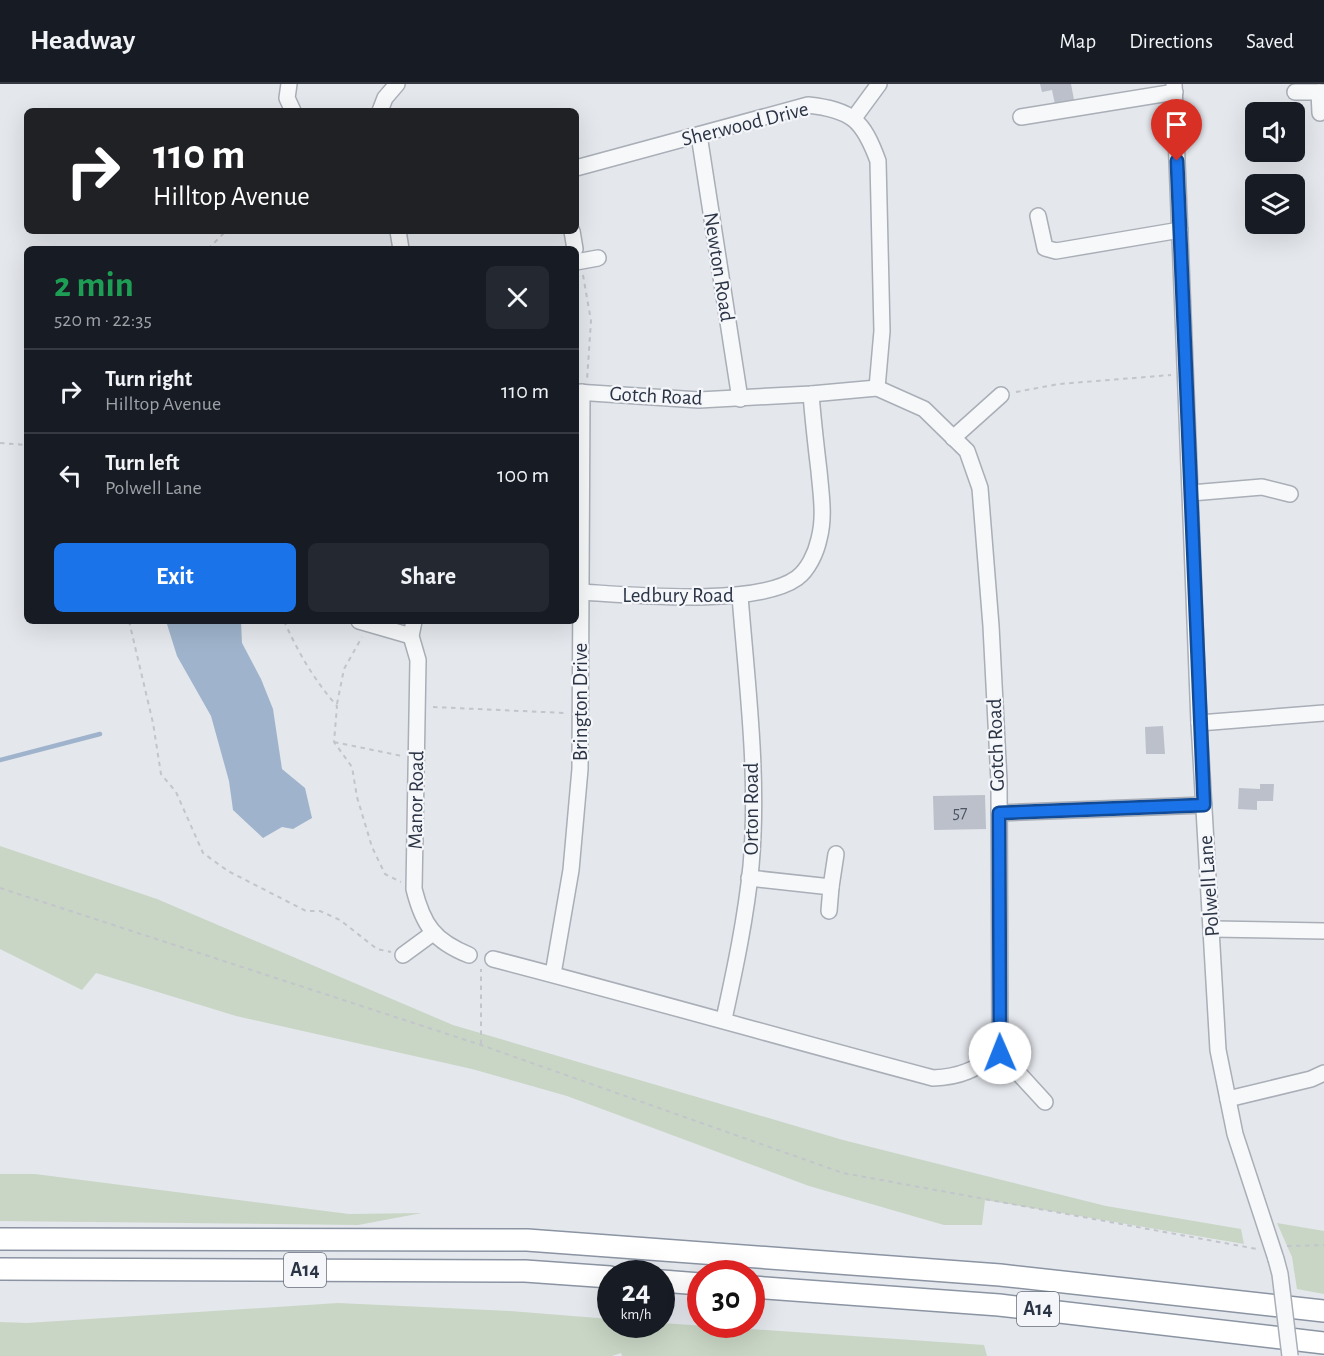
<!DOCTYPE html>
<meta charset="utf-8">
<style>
body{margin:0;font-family:"Alegreya Sans",sans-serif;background:#242831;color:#f1f3f6;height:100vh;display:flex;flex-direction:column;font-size:22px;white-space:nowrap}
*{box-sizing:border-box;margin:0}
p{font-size:20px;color:#9ea1a6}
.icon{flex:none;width:33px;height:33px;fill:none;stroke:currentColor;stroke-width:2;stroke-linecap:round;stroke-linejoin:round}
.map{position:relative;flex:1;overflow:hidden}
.details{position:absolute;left:24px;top:162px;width:555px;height:378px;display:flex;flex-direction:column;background:#171b24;border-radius:9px;box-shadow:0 6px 24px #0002}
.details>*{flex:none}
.guide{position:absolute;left:24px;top:24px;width:555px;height:126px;border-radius:9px;box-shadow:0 6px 24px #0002;background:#202124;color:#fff;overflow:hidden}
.controls{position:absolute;left:1245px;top:18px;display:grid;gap:12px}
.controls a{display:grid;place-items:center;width:60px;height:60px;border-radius:9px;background:#171b24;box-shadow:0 6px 24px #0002;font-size:30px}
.speed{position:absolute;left:597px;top:1176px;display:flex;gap:12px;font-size:30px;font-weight:700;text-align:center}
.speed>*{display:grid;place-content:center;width:78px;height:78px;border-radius:50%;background:#171b24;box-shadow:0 6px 24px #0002;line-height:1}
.speed small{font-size:15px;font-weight:400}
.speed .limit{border:9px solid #d22;background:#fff;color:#111}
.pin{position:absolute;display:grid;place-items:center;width:51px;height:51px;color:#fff;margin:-62px -26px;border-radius:50% 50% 50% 0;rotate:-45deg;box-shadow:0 0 6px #0007}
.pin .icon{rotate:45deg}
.me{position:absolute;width:66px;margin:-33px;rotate:359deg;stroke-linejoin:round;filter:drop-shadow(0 0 4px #0008)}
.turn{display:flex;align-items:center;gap:21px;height:126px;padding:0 30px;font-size:27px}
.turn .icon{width:78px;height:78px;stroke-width:2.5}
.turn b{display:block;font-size:42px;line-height:51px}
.round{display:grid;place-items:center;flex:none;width:63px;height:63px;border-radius:9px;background:#242831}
.head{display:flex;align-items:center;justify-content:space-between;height:102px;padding:0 30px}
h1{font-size:36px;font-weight:700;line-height:45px;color:#1e9e55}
.cta{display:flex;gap:12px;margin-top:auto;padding:12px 30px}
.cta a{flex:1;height:69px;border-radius:9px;background:#1a73e8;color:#fff;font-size:24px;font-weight:700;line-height:69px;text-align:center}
.cta a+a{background:#242831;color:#f1f3f6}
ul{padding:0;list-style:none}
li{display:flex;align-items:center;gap:18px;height:84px;padding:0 30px;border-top:2px solid #363941}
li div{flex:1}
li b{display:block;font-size:22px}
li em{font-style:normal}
header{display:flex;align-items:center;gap:36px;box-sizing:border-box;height:84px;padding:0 30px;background:#171b24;border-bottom:2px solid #363941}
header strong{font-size:28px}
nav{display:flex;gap:33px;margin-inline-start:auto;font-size:21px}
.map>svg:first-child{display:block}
.green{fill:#c9d6c5}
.water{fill:#9fb4cc}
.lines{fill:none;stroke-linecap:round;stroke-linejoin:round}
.stream{stroke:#9fb4cc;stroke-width:4.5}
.building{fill:#bbc0ca}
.minor-casing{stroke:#a9aeb7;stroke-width:18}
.highway-casing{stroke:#8b94a3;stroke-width:24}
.path{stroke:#c2c5cb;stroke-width:2;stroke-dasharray:4.5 4.5;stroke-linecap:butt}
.minor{stroke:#f7f8fa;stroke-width:15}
.highway{stroke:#fff;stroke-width:21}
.minor-bridge-casing{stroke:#a9aeb7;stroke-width:18;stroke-linecap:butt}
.minor-bridge{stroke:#f7f8fa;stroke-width:15}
.route-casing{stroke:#114b97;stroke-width:15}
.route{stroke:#1a73e8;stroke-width:10}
.labels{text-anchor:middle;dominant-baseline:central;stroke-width:4.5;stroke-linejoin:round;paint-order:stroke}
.number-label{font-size:18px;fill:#4f5766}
.shield{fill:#f4f6f9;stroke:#676e7b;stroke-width:1.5}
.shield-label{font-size:20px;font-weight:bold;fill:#2b3445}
.street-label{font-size:21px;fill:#2b3445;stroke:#f4f6f9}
</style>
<header>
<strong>Headway</strong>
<nav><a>Map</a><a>Directions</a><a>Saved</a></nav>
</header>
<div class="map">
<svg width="1324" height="1272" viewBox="0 0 1324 1272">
<rect width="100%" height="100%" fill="#e4e7ec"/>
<!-- green -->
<g class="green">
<polygon points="0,762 157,815 453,941 843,1056 1106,1122 1241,1145 1244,1160 985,1116 982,1141 944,1141 809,1102 567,1012 472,985 236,932 96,889 82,906 0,865"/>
<polygon points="0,1090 35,1090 349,1130 422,1129 358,1141 0,1137"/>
<polygon points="1277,1139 1324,1147 1324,1210 1297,1205 1292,1173"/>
<polygon points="338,1219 510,1227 610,1235 610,1240 662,1240 662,1239 984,1261 987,1272 622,1272 621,1269 612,1272 0,1272 0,1238 27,1239"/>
</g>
<!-- water -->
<polygon class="water" points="166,537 241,537 242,559 261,595 273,625 282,685 305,704 312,734 293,745 282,743 263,754 233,726 229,697 211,632 177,572"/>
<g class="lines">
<!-- stream -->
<polyline class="stream" points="0,676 100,650"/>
</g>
<!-- building -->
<g class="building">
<polygon points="1040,0 1071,0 1075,21 1056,25 1052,6 1042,8"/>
<polygon points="1163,642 1165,670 1146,670 1145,643"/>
<polygon points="1260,700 1274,700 1273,717 1257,717 1257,726 1238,725 1239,704 1260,705"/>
<polygon points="985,711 986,745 934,746 933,712"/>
</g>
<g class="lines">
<defs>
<g id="minor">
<polyline points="289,0 287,14 293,27"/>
<polyline points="1174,0 1199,639 1218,966 1235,1050 1276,1175"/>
<polyline points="1295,8 1324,8"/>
<polyline points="1319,8 1320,29"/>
<polyline points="380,27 385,14 397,0"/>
<polyline points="1021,33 1175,8"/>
<polyline points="854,34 879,0"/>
<polyline points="699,51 740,315"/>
<path d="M576,84L808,21C852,26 863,36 878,77L882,247L877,304"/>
<polyline points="1038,132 1045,164 1056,167 1180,146"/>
<polyline points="398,147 401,165"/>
<polyline points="572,147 575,165"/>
<polyline points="576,178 598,174"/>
<polyline points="953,354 1001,311"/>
<polyline points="1191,409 1262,403 1290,410"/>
<path d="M581,508C631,511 757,523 797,494C808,486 816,469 819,455C825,433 821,410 819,387C816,362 813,336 811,310"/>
<polyline points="359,537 411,552"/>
<path d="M414,537L411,552L418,576L414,805C423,841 434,857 469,871"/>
<polyline points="1199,639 1324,629"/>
<polyline points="999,729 1204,721"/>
<polyline points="749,794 831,803 829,827"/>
<polyline points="831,803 836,770"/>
<polyline points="1213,845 1324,847"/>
<polyline points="403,871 433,849"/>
<path d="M493,875C640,913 786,955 933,994C963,993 976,984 1000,969L999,697L991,542L980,404L967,367L924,325L877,304L811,310L699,316L576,308"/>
<polyline points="553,890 571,786 580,685 582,308"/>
<path d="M724,935C735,885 746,833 751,782C759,692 747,601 740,512"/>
<polyline points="1000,969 1045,1018"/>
<polyline points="1228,1015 1311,995 1324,989"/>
</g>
<g id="highway">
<polyline points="0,1155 527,1156 1000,1191 1324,1227"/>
<polyline points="0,1185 525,1187 610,1193"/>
<polyline points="662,1197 700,1200"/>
<polyline points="752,1203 999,1221 1324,1259"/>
</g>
</defs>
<!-- minor casing -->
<use href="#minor" class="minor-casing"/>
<!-- highway casing -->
<use href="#highway" class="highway-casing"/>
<!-- path -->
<g class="path">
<polyline points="208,165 226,147"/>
<polyline points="583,191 591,237 587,296"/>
<polyline points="1016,308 1059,300 1171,291"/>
<polyline points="0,359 27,361"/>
<polyline points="129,537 153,639 161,690 176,708 203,769 228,787 306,827 320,827 340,836 377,865 391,868"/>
<path d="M284,537C298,568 314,596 337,622L334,658L352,683L357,713L372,763L385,790L401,798"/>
<polyline points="337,620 344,585 362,553"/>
<polyline points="433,623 565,629"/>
<polyline points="334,658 402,672"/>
<polyline points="0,804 481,961 843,1089 1257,1165"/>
<polyline points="481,960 481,885"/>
<polyline points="1287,1162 1324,1161"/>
</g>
<!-- minor -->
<use href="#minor" class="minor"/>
<!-- highway -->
<use href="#highway" class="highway"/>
<defs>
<polyline id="minor-bridge" points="1276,1175 1280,1190 1290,1272"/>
</defs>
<!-- minor-bridge casing -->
<use href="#minor-bridge" class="minor-bridge-casing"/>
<!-- minor-bridge -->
<use href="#minor-bridge" class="minor-bridge"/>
</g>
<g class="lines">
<defs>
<polyline id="route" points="1000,969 999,729 1204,721 1177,77"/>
</defs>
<!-- route casing -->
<use href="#route" class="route-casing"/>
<!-- route -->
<use href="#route" class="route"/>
</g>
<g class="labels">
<!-- number labels -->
<g class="number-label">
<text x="960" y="729">57</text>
</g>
<!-- shield labels -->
<g class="shield">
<rect x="284" y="1169" width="42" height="34" rx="4.5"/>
<rect x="1017" y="1208" width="42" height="34" rx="4.5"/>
</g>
<g class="shield-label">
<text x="305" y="1186">A14</text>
<text x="1038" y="1225">A14</text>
</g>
<!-- street labels -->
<g class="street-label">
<text transform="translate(745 40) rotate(-14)">Sherwood Drive</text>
<text transform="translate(719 183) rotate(81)">Newton Road</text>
<text transform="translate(656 312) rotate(3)">Gotch Road</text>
<text x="678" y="511">Ledbury Road</text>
<text transform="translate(580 618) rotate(-90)">Brington Drive</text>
<text transform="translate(996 661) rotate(-92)">Gotch Road</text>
<text transform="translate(416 716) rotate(-89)">Manor Road</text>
<text transform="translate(751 725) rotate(-90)">Orton Road</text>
<text transform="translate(1209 802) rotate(-94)">Polwell Lane</text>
</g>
</g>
</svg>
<div class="controls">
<a><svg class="icon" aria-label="sound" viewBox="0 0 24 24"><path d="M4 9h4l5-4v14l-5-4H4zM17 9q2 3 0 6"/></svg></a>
<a><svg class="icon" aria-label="layers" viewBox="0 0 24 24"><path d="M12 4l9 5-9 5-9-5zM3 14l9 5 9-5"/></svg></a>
</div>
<div class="speed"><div>24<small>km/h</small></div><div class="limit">30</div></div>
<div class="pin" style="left:1177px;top:77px;background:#d93025"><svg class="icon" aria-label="arrive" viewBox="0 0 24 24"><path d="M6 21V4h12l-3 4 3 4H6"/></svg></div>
<svg class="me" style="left:1000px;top:969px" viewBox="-20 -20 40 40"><circle r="19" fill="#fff"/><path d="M0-13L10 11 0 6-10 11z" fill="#1a73e8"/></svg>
<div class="guide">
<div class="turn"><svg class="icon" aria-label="right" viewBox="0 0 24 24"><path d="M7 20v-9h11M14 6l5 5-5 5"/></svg><div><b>110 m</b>Hilltop Avenue</div></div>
</div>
<section class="details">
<div class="head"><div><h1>2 min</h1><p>520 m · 22:35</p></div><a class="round"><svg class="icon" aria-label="close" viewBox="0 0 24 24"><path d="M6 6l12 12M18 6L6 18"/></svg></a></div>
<ul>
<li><svg class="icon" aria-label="right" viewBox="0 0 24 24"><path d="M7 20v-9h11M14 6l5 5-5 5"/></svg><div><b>Turn right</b><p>Hilltop Avenue</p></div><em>110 m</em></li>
<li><svg class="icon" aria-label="left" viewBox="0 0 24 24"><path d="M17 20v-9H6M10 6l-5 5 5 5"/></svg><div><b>Turn left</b><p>Polwell Lane</p></div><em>100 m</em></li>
</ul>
<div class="cta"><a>Exit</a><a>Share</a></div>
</section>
</div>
